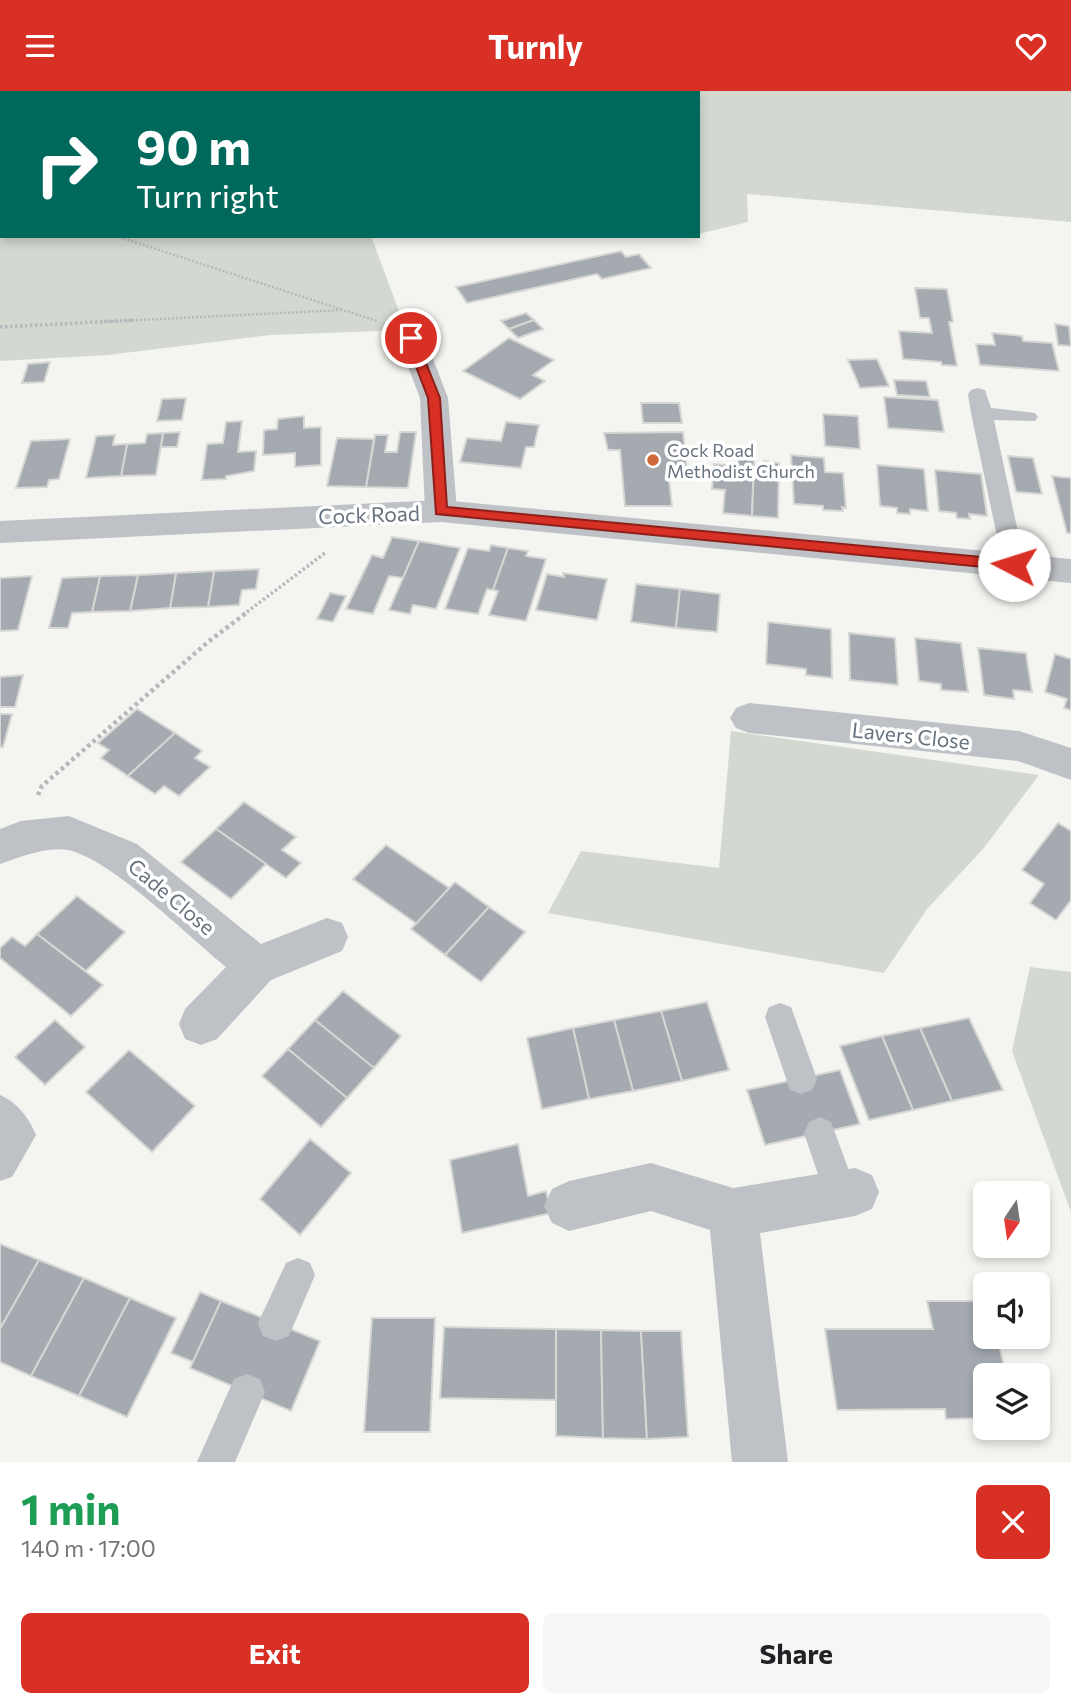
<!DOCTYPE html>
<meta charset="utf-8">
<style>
body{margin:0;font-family:Commissioner,sans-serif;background:#f6f6f6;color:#202124;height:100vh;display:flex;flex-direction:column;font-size:26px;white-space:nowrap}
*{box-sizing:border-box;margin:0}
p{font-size:23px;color:#757577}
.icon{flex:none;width:38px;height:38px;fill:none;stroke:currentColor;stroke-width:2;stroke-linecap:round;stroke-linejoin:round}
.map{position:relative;height:1371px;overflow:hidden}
.drawer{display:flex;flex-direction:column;background:#fff;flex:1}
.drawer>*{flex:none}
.hud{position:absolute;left:0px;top:0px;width:700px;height:147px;box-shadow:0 4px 10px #0003;background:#00695c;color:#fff;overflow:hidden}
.needle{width:46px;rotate:193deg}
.buttons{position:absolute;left:973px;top:1090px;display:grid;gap:14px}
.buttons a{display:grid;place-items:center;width:77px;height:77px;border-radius:10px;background:#fff;box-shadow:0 4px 10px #0003;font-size:35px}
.pin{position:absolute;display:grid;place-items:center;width:60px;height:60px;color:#fff;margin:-30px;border:4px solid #fff;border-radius:50%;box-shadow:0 2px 7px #0007}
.me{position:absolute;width:77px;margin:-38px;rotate:275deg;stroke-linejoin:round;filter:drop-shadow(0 0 5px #0008)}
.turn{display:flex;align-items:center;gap:24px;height:147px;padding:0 21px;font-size:32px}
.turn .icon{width:91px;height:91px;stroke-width:2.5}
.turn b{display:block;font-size:49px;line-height:60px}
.round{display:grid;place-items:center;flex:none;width:74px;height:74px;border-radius:10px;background:#f6f6f6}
.summary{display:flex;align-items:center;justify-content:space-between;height:119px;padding:0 21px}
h1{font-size:42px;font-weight:700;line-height:52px;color:#1e9e55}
.action{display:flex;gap:14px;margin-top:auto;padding:14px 21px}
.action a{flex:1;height:80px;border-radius:10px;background:#d93025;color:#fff;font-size:28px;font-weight:700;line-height:80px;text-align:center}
.action a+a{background:#f6f6f6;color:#202124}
header{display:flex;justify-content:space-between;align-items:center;height:91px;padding:0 21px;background:#d93025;color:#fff;font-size:32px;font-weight:700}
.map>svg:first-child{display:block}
.green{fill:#d3d9d1}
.building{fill:#a4aab0;stroke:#d6d6d4;stroke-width:2}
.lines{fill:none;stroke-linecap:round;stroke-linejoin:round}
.path-far2{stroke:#b6b8bb;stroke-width:2.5;stroke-dasharray:2 2;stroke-linecap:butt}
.path-far1{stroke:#b6b8bb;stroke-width:3.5;stroke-dasharray:2.5 2.5;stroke-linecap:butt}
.path{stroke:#b6b8bb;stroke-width:4.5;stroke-dasharray:3.5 3.5;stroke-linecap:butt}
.service{fill:#bec1c5;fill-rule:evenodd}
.minor{fill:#bec1c5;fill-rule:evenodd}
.tertiary{fill:#bec1c5;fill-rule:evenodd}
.route{fill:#d93025;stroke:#8d1f18;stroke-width:2}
.poi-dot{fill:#cd6939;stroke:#fff;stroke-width:2.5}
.labels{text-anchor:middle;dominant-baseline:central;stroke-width:7;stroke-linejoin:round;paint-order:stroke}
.far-poi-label{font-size:18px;fill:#67727f;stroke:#fff;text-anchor:start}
.street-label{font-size:21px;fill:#67727f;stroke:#fff}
</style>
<header><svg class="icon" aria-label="menu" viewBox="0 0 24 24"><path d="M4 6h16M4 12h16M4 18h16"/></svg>Turnly<svg class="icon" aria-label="heart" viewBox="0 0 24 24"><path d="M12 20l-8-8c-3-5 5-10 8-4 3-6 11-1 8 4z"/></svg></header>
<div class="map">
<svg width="1071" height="1371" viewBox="0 0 1071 1371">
<rect width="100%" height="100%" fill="#f4f4f1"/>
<!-- green -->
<g class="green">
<polygon points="0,0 1071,0 1071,131 747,103 748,131 698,143 698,2 2,2 2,145 371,145 406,239 271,244 108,264 0,270"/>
<polygon points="731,640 1039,684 983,758 927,818 884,882 548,822 581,760 719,777"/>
<polygon points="1030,876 1071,881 1071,1121 1012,960"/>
</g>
<!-- building -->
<g class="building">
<polygon points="621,160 626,166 639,163 651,177 602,188 597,183 467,212 456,196"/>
<polygon points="915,197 947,198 953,231 949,231 957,275 942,274 941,271 903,268 899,240 932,242 929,227 920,227"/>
<polygon points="526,222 534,229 509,238 501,230"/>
<polygon points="534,229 543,238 518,247 509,238"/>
<polygon points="1055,233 1069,235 1071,255 1058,254"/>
<polygon points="992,242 1022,245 1023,250 1052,252 1059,280 980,274 976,253 995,254"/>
<polygon points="509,247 554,269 533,284 545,290 520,308 463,280"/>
<polygon points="877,268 889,295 860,297 848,269"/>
<polygon points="50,271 44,291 22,292 28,273"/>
<polygon points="894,289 926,290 930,306 897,304"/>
<polygon points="884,306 938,309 944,341 888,337"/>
<polygon points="186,307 182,329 157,330 162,308"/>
<polygon points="641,312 679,312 682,332 643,332"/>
<polygon points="823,323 858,325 860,358 825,355"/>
<polygon points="304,325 304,337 321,336 321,374 295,376 295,362 263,364 264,339 277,338 278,328"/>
<polygon points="242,330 238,361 256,360 254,380 226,385 226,388 202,389 207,353 223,352 226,331"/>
<polygon points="506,331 539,334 534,356 526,356 521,377 460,371 467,347 501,350"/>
<polygon points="180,341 177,356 161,356 163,342"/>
<polygon points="400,341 416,341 408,397 366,396 375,344 388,344 385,361 397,361"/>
<polygon points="683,341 687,379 668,379 672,415 625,415 620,359 608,359 604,342"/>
<polygon points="163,342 156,384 121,385 127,353 145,352 147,343"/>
<polygon points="115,344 113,354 127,353 121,385 86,387 96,345"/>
<polygon points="337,347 374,348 366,396 327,395"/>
<polygon points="70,348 59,388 49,389 47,396 16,397 31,350"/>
<polygon points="791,364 824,367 825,381 843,382 846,417 842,416 843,420 823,419 823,415 794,413"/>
<polygon points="1008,365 1033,367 1042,403 1016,401"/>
<polygon points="738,368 754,369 752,425 723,422 725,399 712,398 714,373 738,375"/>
<polygon points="764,370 779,372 778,427 752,425 754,376 764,377"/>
<polygon points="877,374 924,378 928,420 910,418 910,423 897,422 897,417 880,415"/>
<polygon points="935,379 981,383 987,425 969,423 970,428 957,427 956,422 939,420"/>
<polygon points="1052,385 1071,387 1071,442 1067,442"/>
<polygon points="392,446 419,450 403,487 389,485 373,523 346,518 372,464 383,467"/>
<polygon points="419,450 460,457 436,518 413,514 410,523 389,519"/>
<polygon points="491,454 508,457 493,499 487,498 478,523 445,518 468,457 489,460"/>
<polygon points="508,457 528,460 526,465 546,468 526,530 489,524 498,500 493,499"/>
<polygon points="259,478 256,498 242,499 239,514 208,516 214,480"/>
<polygon points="214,480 208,516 170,517 176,482"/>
<polygon points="176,482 170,517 130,520 138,484"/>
<polygon points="563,482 607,488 597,529 536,519 547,483 564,486"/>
<polygon points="138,484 130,520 92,521 100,485"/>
<polygon points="32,485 18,539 0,540 0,487"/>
<polygon points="100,485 92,521 72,522 68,537 49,537 62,487"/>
<polygon points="636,493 680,498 676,537 631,531"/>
<polygon points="680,498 720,503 717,541 676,537"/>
<polygon points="330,502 346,505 333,531 317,528"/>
<polygon points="768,531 831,538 832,587 806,584 806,578 766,573"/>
<polygon points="849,542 895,547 898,594 850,589"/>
<polygon points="915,547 961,552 968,601 941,599 941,593 919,590"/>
<polygon points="978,557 1026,562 1032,601 1013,599 1014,608 984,604"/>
<polygon points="1055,563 1071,568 1071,619 1064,617 1067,608 1045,601"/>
<polygon points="23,584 15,616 0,616 0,586"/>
<polygon points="137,618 175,642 128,685 101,667 109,659 98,652"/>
<polygon points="0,623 12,623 3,656 0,656"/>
<polygon points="175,642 202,660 195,667 210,676 179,705 164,695 155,703 128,685"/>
<polygon points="244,711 296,746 282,759 301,772 286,787 216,738"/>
<polygon points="1058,732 1071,740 1071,809 1056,829 1030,812 1044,793 1022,779"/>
<polygon points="216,738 266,773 231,808 181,771"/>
<polygon points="386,754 449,797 417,833 353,788"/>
<polygon points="455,791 489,816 445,864 411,838"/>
<polygon points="77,805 125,841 86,880 37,843"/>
<polygon points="489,816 525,841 481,891 445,864"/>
<polygon points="37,843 103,894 71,925 0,867 0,857 12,846 25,855"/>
<polygon points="343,900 401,945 374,977 315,929"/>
<polygon points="707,911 729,979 682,990 661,920"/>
<polygon points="661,920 682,990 633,1000 614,929"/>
<polygon points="969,927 1003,999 952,1010 920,937"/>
<polygon points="55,929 85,956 45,994 15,966"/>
<polygon points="315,929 374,977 347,1007 288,958"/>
<polygon points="614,929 633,1000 589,1008 573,937"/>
<polygon points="573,937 589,1008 542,1018 527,947"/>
<polygon points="920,937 952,1010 913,1019 882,945"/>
<polygon points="882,945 913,1019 869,1029 840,955"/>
<polygon points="288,958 347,1007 321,1036 262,985"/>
<polygon points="129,959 195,1015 152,1061 86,1001"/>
<polygon points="840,979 860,1033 765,1054 747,999"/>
<polygon points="310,1048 351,1082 300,1144 260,1108"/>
<polygon points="518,1053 528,1105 546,1100 551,1122 462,1142 450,1069"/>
<polygon points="0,1153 39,1169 0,1238"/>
<polygon points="39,1169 84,1187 31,1285 0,1271 0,1238"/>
<polygon points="84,1187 130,1207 79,1305 31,1285"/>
<polygon points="200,1201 221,1210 193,1271 171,1262"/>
<polygon points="130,1207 176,1227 127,1326 79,1305"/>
<polygon points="221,1210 320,1250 291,1320 190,1277"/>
<polygon points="927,1210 985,1210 985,1246 997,1246 1006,1284 985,1284 985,1327 946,1328 945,1318 837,1319 825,1238 933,1238"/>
<polygon points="372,1227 435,1227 430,1341 364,1341"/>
<polygon points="444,1236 556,1238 556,1309 440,1307"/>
<polygon points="556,1238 601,1239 603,1347 556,1345"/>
<polygon points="601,1239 641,1240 647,1348 603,1347"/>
<polygon points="641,1240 681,1240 688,1346 647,1348"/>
</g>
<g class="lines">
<!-- path-far2 -->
<g class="path-far2">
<polyline points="544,2 547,0"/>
<polyline points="116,145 377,230"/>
<polyline points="100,231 342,219"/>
</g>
<!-- path-far1 -->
<g class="path-far1">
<polyline points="0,236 135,229"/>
<polyline points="243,524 325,462"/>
</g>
<!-- path -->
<polyline class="path" points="38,704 42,695 208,551 246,522"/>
<!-- service -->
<g class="service">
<polygon points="978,297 985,299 991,317 1035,322 1038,326 1035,330 994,329 1025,474 1022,480 1014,482 1006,480 1003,474 971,322 968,303 971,299"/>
<polygon points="780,912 791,916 817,988 812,999 801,1003 790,999 765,926 769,916"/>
<path d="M0,1004C17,1011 29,1027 36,1044L12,1086L0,1090Z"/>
<polygon points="820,1026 831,1031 858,1104 853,1116 841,1121 829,1116 804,1042 809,1031"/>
<polygon points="298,1167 310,1172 315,1184 289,1245 276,1250 263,1245 258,1232 286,1172"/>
<polygon points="247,1283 260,1288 265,1301 235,1371 197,1371 234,1288"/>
</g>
<!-- minor -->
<g class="minor">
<polygon points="411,239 421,241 425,247 448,307 457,420 452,428 441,431 430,428 425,420 420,307 397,247 401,241"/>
<polygon points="749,612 1019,640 1071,657 1071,689 1018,670 749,642 736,637 730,627 736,617"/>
<path d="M69,725L137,753L261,853L327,827L342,832L348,846L342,860L271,889L217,948L201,954L185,948L179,933L185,918L226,876C189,846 111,768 68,759C46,755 20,766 0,773V738L21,730Z"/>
<polygon points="651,1072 733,1097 855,1077 872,1084 879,1101 872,1118 855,1125 760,1142 788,1371 732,1371 710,1139 651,1120 569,1140 552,1132 544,1115 552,1098 569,1090"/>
</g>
<!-- tertiary -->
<polygon class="tertiary" points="441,409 1071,468 1071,492 441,431 0,452 0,430"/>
</g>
<!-- route -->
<polygon class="route" points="411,244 416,247 440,307 447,416 1014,469 1021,474 1014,479 436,423 428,307 405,247"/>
<!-- markers -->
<circle class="poi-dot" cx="653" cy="369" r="7"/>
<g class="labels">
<!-- far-poi labels -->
<g class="far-poi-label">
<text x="667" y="359">Cock Road<tspan x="667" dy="21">Methodist Church</tspan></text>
</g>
<!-- street labels -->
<g class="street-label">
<text transform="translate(369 423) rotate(-2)">Cock Road</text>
<text transform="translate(911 644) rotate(6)">Lavers Close</text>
<text transform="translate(172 805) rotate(40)">Cade Close</text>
</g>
</g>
</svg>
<div class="buttons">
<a><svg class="needle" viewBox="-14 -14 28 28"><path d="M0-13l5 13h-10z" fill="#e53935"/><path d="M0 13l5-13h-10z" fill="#757577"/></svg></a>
<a><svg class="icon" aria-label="sound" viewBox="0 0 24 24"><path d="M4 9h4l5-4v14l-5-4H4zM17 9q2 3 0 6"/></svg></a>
<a><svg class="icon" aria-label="layers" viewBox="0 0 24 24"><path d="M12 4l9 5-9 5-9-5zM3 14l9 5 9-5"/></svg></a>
</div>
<div class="pin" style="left:411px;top:247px;background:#d93025"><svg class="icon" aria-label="arrive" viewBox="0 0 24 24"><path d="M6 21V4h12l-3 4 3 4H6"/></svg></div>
<svg class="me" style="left:1014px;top:474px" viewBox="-20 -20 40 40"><circle r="19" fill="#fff"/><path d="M0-13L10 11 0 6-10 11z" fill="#d93025"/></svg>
<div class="hud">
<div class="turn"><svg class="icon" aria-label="right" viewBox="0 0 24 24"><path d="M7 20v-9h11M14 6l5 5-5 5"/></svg><div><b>90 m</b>Turn right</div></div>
</div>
</div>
<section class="drawer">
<div class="summary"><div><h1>1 min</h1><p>140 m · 17:00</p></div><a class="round" style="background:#d93025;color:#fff"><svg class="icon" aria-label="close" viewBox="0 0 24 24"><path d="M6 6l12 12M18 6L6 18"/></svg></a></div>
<div class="action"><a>Exit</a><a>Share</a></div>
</section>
